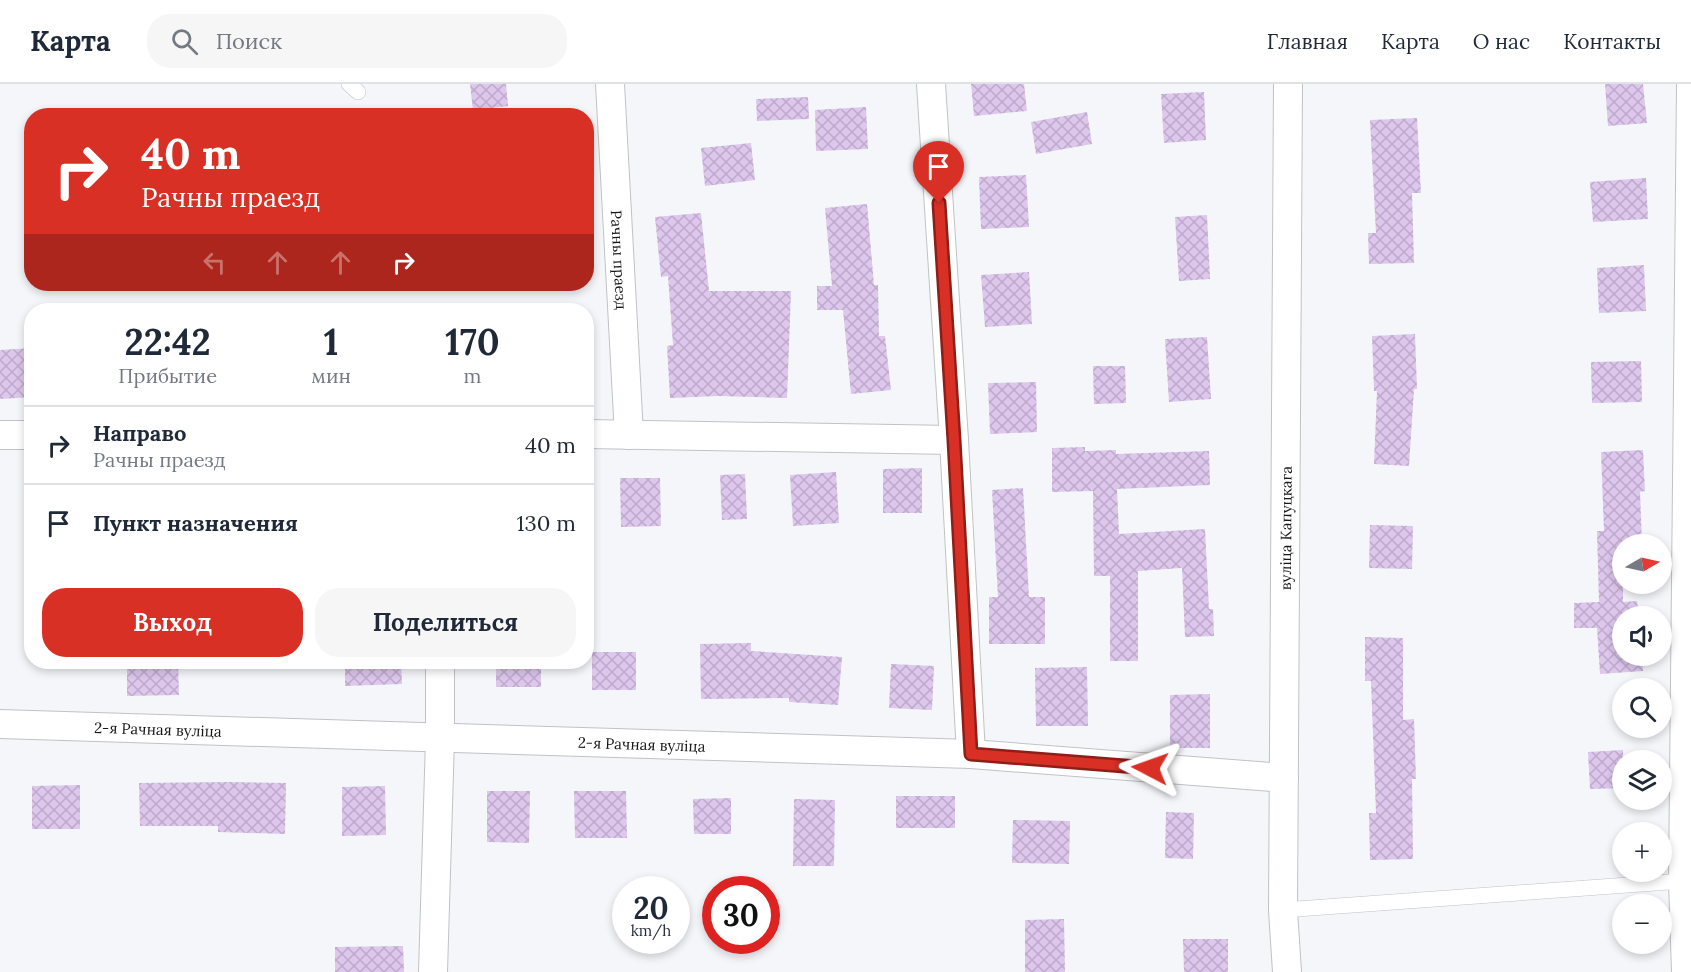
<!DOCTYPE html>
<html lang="ru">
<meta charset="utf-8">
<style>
body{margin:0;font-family:Lora,serif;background:#f6f6f7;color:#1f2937;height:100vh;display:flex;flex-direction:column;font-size:22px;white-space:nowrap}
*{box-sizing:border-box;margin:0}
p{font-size:20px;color:#747a83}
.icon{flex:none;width:33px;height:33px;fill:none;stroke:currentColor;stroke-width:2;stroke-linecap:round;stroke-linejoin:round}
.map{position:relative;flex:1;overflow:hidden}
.panel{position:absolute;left:24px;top:219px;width:570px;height:366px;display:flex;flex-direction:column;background:#fff;border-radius:24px;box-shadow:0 3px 9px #0003}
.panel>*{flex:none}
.hud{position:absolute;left:24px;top:24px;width:570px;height:183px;border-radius:24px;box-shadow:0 3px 9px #0003;background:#d93025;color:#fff;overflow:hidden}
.needle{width:39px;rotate:81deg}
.controls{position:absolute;left:1612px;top:450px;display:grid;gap:12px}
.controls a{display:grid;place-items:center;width:60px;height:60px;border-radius:50%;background:#fff;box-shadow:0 3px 9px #0003;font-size:30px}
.speed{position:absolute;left:612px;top:792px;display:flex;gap:12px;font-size:30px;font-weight:700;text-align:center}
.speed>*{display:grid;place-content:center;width:78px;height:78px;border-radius:50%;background:#fff;box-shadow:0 3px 9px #0003;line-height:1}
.speed small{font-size:15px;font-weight:400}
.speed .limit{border:9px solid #d22;background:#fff;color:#111}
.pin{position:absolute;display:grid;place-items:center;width:51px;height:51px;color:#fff;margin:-62px -26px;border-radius:50% 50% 50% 0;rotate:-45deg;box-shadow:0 0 6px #0007}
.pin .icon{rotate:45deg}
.me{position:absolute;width:66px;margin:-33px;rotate:274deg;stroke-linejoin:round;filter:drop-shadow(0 0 4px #0008)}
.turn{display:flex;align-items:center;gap:21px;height:126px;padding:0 18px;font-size:27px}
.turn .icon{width:78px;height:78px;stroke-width:2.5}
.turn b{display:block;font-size:42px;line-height:51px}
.lanes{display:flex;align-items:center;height:57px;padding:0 18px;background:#0003;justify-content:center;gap:30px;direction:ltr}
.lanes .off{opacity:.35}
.eta{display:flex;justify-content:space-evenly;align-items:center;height:102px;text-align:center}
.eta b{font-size:36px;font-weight:700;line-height:42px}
.cta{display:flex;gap:12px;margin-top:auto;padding:12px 18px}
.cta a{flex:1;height:69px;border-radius:24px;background:#d93025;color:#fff;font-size:24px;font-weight:700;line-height:69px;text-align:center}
.cta a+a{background:#f6f6f7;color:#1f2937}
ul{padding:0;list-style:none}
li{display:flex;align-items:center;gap:18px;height:78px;padding:0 18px;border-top:2px solid #e0e1e3}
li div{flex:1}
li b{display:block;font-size:22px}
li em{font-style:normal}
header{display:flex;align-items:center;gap:36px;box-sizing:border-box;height:84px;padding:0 30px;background:#fff;border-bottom:2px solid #e0e1e3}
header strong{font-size:28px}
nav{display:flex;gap:33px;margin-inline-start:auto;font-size:21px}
.search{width:420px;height:54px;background:#f6f6f7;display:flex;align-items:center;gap:15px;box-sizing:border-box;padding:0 21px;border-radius:24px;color:#747a83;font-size:22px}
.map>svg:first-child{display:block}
.building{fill:url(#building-cross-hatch)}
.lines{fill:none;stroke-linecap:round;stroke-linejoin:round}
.service-casing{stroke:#c1c2c6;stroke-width:16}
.minor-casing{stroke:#c1c2c6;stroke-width:30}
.service{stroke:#fff;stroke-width:15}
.minor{stroke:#fff;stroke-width:28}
.route-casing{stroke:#8d1f18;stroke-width:15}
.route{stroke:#d93025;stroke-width:10}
.labels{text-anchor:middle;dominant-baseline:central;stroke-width:4.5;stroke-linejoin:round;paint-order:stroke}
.street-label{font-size:15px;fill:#171718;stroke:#fff}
</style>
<header>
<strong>Карта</strong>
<div class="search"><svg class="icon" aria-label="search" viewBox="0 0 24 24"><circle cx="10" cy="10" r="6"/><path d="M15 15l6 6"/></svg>Поиск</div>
<nav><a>Главная</a><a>Карта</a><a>О нас</a><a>Контакты</a></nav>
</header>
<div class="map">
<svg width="1691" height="888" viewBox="0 0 1691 888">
<defs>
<pattern id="building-cross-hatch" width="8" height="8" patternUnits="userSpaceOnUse" patternTransform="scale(1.5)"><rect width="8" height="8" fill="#ddc7ed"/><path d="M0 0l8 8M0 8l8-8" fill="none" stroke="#bdaaca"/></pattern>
</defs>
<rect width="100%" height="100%" fill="#f5f6fa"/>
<!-- building -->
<g class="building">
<polygon points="470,0 506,0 508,22 473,26"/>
<polygon points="971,0 1024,0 1027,27 974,32"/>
<polygon points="1605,0 1643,0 1647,39 1608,42"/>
<polygon points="1204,8 1206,56 1164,59 1161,10"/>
<polygon points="808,13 809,35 757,37 756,15"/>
<polygon points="866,23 868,65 816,67 815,26"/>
<polygon points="1087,28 1092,60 1036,70 1031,38"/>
<polygon points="1417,34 1421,109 1412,109 1414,179 1369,180 1368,149 1376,149 1370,36"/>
<polygon points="751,59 755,96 705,102 701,64"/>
<polygon points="1026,91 1029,143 981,145 979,93"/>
<polygon points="1646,94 1648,135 1593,138 1590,98"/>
<polygon points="867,120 874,201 878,201 879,252 885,252 891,306 851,310 843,226 817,226 817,202 832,202 825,124"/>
<polygon points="701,129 709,207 791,207 787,314 718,312 670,314 667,262 673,261 668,192 661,193 655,133"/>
<polygon points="1207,131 1210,195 1179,197 1175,133"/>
<polygon points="1644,181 1646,227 1599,229 1597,184"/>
<polygon points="1029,188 1032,240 985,243 981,191"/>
<polygon points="1415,250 1417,305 1414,305 1409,382 1374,380 1377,307 1374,307 1372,252"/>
<polygon points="1207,253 1211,315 1169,318 1165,255"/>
<polygon points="32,264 32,313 0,315 0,266"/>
<polygon points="1641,277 1642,318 1592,319 1591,278"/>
<polygon points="1093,282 1125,282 1126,319 1094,320"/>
<polygon points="1036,298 1037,348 990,350 988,299"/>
<polygon points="1085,363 1085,367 1116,366 1116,370 1209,367 1210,401 1117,405 1119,450 1205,445 1209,525 1213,525 1214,552 1185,553 1182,484 1138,487 1138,577 1110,577 1110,492 1094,492 1093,407 1052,408 1052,364"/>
<polygon points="1643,366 1645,407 1640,408 1642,460 1623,460 1623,518 1637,517 1639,532 1623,532 1623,572 1642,572 1643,587 1600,590 1597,544 1574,544 1574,519 1599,518 1597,447 1604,447 1601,368"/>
<polygon points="922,384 922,429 883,429 883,385"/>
<polygon points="836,388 839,439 793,442 790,391"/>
<polygon points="745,390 747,435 722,436 720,391"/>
<polygon points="620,394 660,394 661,442 621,443"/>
<polygon points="1023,404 1029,513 1045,513 1045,560 989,560 989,513 998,513 992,406"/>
<polygon points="1370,441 1413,442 1412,485 1369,484"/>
<polygon points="1365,553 1403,554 1403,636 1414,635 1416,695 1412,695 1413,775 1370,776 1369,729 1376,729 1371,597 1365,597"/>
<polygon points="751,559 751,567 842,573 838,621 789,618 789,614 701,615 700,560"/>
<rect x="592" y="568" width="44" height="38"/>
<polygon points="127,578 178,578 179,611 127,612"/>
<polygon points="345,578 401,578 402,600 345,602"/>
<rect x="496" y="578" width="45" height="25"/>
<polygon points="891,580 934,582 932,626 889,624"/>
<polygon points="1087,583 1088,642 1036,642 1035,584"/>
<polygon points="1210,610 1210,664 1170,664 1170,611"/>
<polygon points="1623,666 1623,704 1590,705 1588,668"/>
<polygon points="229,698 286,699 285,750 218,748 218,742 140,742 139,699"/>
<polygon points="80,701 80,745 32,745 32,702"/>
<polygon points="385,702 386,751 342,752 342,703"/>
<polygon points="487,707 530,707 529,759 487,758"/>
<polygon points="574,707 626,707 627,754 575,754"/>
<rect x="896" y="712" width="59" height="32"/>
<polygon points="731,714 731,750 694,750 693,715"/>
<polygon points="794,715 835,716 834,782 793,782"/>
<polygon points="1166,728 1194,729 1193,775 1165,774"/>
<polygon points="1013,736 1070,737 1069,780 1012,779"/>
<polygon points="1064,835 1065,888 1025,888 1025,836"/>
<polygon points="1183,855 1228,855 1228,888 1184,888"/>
<polygon points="403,862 404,888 335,888 335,863"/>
</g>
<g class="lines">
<defs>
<g id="service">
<polyline points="349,0 358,8"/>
<polyline points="1283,826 1683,797"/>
</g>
<g id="minor">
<path id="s1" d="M610,0L629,351"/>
<polyline points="931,0 954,356 971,670"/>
<polyline points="586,350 954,356"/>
<polyline points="0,351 32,351"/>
<path id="s2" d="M0,640L971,670L1284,694"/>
<polyline points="433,888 440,655 440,578"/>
<path id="s3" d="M1287,888L1283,826L1288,0"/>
<polyline points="1686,888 1683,797 1691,2"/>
</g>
</defs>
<!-- service casing -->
<use href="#service" class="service-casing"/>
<!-- minor casing -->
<use href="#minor" class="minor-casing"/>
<!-- service -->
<use href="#service" class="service"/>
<!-- minor -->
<use href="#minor" class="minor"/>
</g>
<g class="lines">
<defs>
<polyline id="route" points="939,119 954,356 971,670 1150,684"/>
</defs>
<!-- route casing -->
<use href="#route" class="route-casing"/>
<!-- route -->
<use href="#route" class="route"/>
</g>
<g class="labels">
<!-- street labels -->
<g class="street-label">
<text stroke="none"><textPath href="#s1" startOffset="176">Рачны праезд</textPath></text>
<text stroke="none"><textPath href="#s3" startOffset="444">вуліца Капуцкага</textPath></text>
<text stroke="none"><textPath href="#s2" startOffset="158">2-я Рачная вуліца</textPath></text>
<text stroke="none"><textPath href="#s2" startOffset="642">2-я Рачная вуліца</textPath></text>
</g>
</g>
</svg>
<div class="controls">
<a><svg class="needle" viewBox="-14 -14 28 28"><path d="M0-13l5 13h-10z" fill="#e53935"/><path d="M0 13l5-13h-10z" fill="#747a83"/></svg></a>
<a><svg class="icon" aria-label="sound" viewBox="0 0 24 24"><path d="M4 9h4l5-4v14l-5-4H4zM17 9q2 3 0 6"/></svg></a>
<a><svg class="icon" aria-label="search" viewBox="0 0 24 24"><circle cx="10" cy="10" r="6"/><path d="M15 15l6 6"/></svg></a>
<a><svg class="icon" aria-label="layers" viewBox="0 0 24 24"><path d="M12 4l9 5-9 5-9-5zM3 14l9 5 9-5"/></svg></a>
<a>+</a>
<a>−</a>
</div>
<div class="speed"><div>20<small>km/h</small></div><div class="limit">30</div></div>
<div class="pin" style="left:939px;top:119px;background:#d93025"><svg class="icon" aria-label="arrive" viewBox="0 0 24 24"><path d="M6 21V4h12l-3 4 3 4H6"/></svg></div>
<svg class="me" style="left:1150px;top:684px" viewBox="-20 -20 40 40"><path d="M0-17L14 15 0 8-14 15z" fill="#d93025" stroke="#fff" stroke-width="4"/></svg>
<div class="hud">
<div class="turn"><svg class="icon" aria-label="right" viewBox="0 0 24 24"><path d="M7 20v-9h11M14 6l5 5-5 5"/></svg><div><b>40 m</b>Рачны праезд</div></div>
<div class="lanes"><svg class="icon off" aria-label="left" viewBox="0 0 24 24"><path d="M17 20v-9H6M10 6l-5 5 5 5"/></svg><svg class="icon off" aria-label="ahead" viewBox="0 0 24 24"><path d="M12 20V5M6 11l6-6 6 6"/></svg><svg class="icon off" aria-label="ahead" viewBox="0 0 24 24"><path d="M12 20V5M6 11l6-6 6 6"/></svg><svg class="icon" aria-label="right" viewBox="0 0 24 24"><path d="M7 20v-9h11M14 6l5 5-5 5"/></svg></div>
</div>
<section class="panel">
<div class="eta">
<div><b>22:42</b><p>Прибытие</p></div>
<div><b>1</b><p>мин</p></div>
<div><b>170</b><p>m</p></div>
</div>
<ul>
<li><svg class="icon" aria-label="right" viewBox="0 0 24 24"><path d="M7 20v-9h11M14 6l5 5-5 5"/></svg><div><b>Направо</b><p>Рачны праезд</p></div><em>40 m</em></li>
<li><svg class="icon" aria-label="arrive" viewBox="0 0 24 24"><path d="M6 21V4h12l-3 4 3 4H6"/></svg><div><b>Пункт назначения</b></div><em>130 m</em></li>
</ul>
<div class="cta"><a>Выход</a><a>Поделиться</a></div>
</section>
</div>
